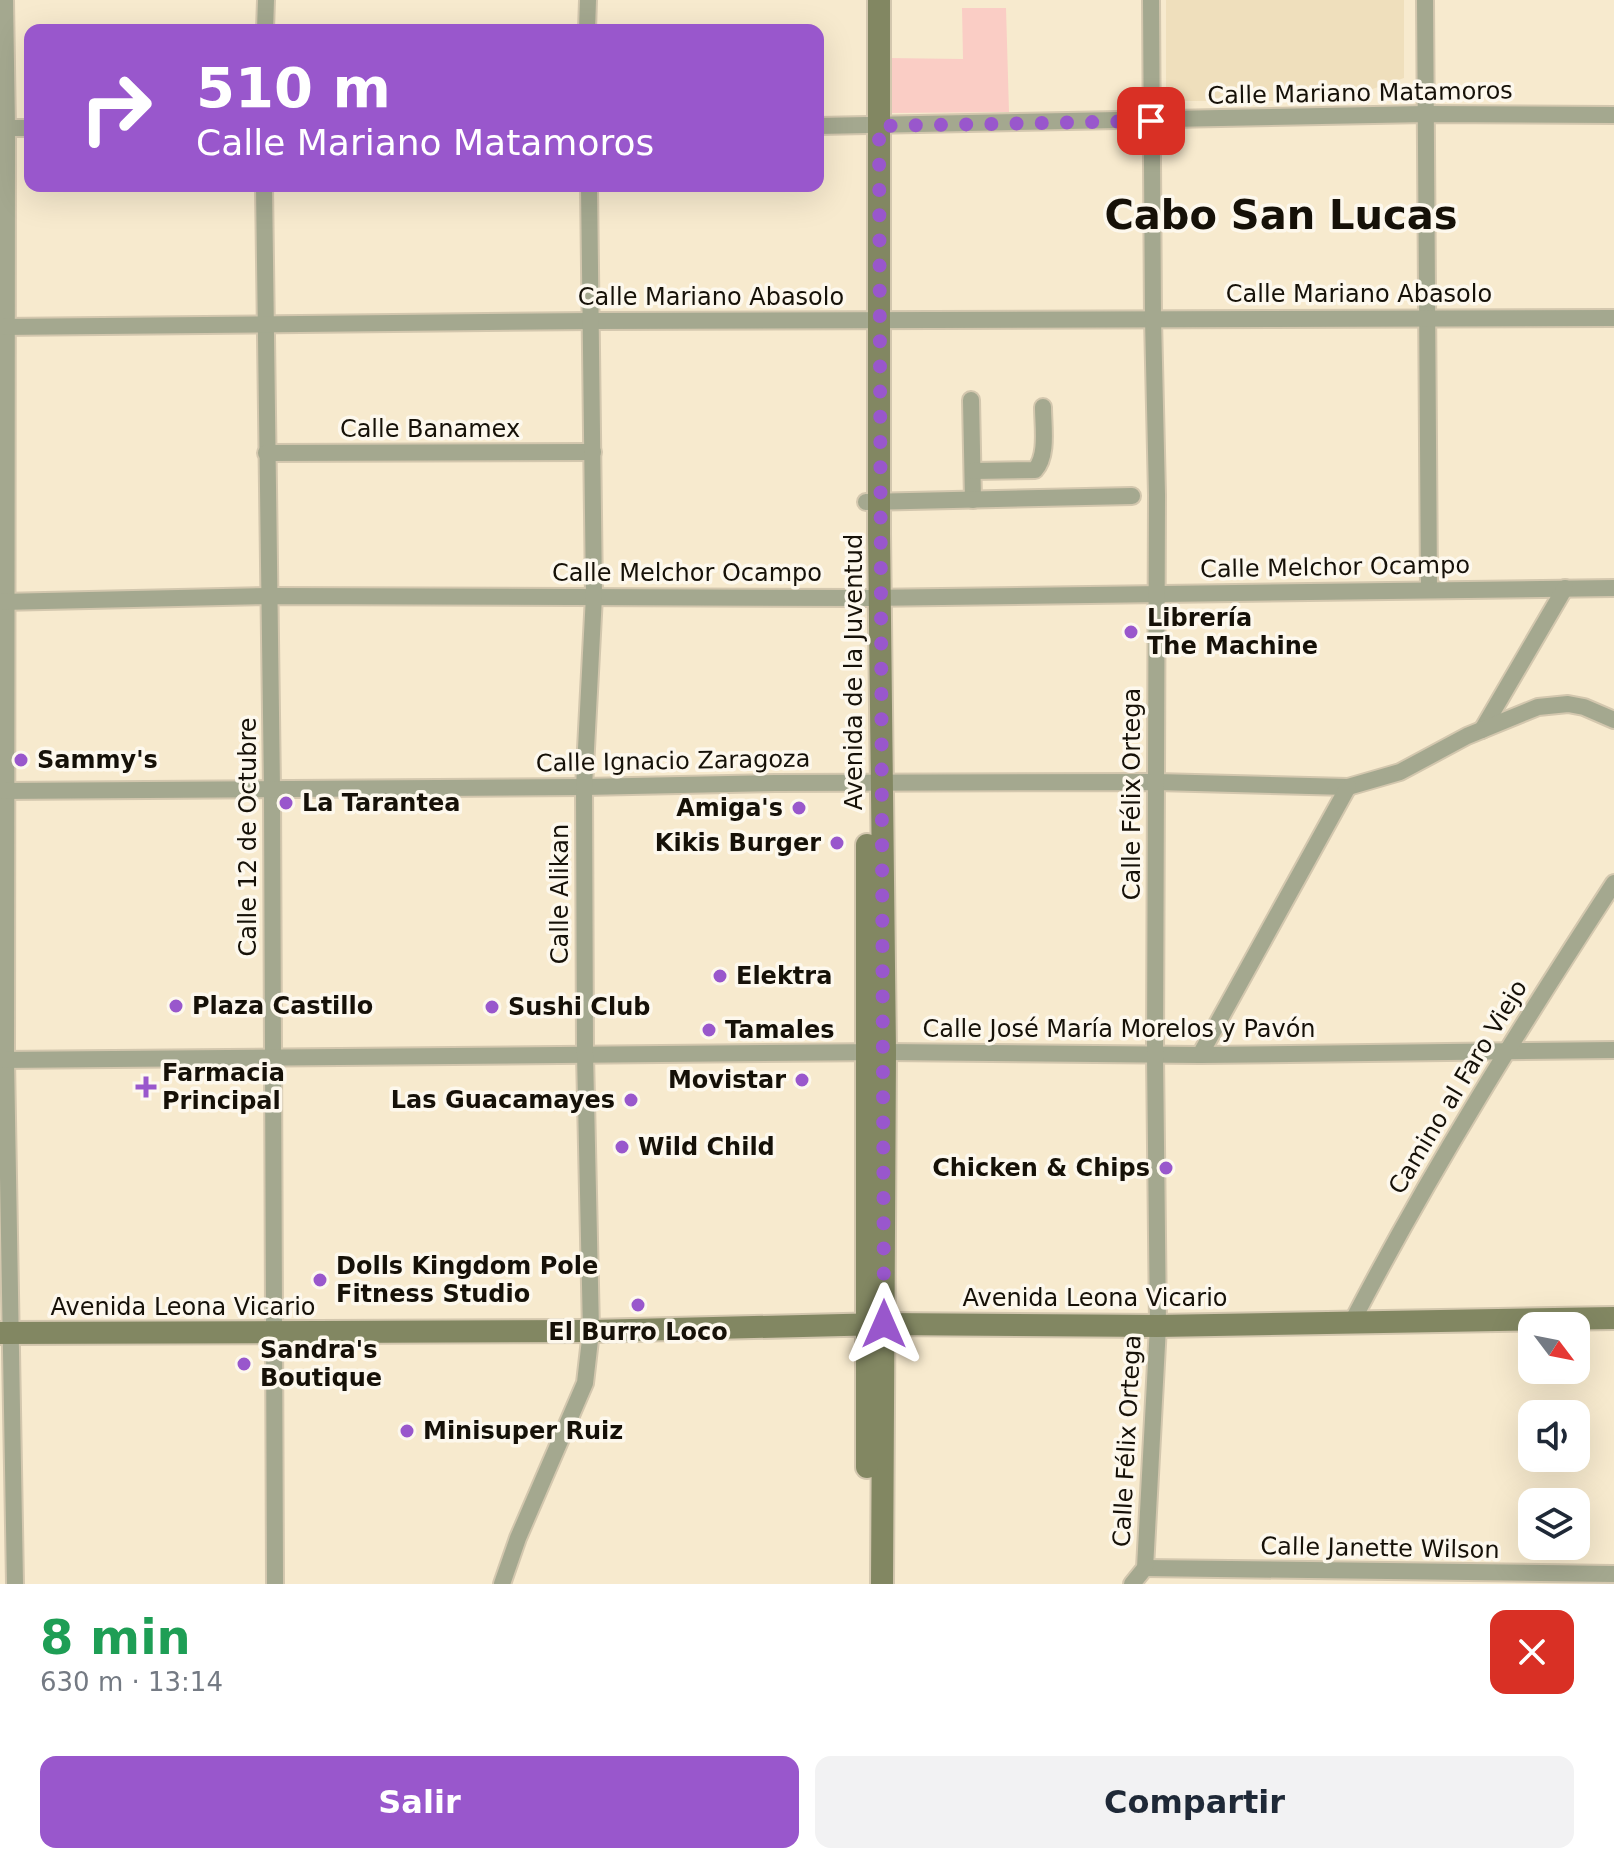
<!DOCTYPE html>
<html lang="es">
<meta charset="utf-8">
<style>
body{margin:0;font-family:"DejaVu Sans",sans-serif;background:#f2f2f3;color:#1f2937;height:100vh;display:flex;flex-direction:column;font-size:30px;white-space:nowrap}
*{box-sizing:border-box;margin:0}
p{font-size:26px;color:#747a83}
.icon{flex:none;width:44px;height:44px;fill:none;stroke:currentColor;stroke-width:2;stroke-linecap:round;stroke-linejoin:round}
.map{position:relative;height:1584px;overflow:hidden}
.drawer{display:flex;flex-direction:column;background:#fff;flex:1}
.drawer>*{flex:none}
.top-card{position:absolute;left:24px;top:24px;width:800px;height:168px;border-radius:16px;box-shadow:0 8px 32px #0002;background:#9957cc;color:#fff;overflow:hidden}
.needle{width:52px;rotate:122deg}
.buttons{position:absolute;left:1518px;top:1312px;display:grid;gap:16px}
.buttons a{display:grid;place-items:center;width:72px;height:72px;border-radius:16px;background:#fff;box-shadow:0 8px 32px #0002;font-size:40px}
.pin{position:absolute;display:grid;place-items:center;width:68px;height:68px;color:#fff;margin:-34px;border-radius:16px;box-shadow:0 4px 12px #0006}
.me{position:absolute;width:88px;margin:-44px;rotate:0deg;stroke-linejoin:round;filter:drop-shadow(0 0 6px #0008)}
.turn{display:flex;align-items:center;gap:28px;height:168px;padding:0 40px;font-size:36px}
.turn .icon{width:104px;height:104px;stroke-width:2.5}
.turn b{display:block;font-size:56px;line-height:68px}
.round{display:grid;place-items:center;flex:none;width:84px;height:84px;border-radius:16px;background:#f2f2f3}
.summary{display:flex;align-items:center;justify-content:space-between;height:136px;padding:0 40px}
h1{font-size:48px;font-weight:600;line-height:60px;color:#1e9e55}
.cta{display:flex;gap:16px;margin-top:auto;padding:16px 40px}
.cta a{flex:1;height:92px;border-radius:16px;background:#9957cc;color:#fff;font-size:32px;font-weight:600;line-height:92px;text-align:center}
.cta a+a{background:#f2f2f3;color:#1f2937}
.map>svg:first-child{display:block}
.built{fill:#efdfbc}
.green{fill:#facdc5}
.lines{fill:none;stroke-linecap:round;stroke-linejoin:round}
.street-casing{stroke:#d3c7ae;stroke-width:20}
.secondary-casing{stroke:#d3c7ae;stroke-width:26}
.street{stroke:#a4a88f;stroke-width:16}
.secondary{stroke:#828762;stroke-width:22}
.route{stroke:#9957cc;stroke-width:14;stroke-dasharray:0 25.2}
.poi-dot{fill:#9957cc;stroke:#fdf8ed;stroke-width:3}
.labels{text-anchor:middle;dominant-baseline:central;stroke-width:7;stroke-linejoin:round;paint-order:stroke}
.street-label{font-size:24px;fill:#161108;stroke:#fdf8ed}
.poi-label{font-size:24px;font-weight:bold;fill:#161108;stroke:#fdf8ed;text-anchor:start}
.town-label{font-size:40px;font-weight:bold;fill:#161108;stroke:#fdf8ed}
</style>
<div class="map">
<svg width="1614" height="1584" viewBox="0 0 1614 1584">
<rect width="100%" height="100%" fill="#f7eace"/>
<!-- built -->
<polygon class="built" points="1166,0 1404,0 1404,78 1338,101 1166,101"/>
<!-- green -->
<polygon class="green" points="962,8 1006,8 1009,112 890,113 888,58 963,59"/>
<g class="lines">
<defs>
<g id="street">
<polyline points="5,0 7,128 6,1060 15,1584"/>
<polyline points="1425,0 1429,590"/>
<polyline points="265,30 266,0"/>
<polyline points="587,30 588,0"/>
<polyline points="818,126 1426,114 1614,115"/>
<polyline points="0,128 30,128"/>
<polyline points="264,186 272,789 275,1584"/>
<polyline points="0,327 592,321 1614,318"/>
<polyline points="971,400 973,500"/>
<polyline points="266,453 593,452"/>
<path d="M973,471L1035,470C1048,456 1043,426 1043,407"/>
<polyline points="866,502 1132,496"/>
<polyline points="0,602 270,596 866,598 1614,588"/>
<polyline points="1482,730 1565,588"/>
<polyline points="0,791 584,787 775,783 1157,782 1348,787 1400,772 1467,736 1538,707 1568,704 1584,707 1614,720"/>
<polyline points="1200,1055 1348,787"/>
<polyline points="0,1060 885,1052 1200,1055 1614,1050"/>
<path d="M1352,1322C1431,1170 1521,1026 1614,883"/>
<polyline points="1145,1568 1614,1574"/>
<polyline points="502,1584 518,1538 585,1383 591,1331 585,1054 584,787 594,596 589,186"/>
<polyline points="1132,1584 1145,1568 1158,1326 1155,1055 1157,495 1153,319 1151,0"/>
</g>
<g id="secondary">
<polyline points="879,0 879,534 885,1052 882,1584"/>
<polyline points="867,845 867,1467"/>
<polyline points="0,1333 591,1331 884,1324 1158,1326 1614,1318"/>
</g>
</defs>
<!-- street casing -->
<use href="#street" class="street-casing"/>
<!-- secondary casing -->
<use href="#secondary" class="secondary-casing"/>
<!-- street -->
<use href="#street" class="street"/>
<!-- secondary -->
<use href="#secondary" class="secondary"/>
</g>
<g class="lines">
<!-- route -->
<polyline class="route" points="884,1324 879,126 1151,121"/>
</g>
<!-- markers -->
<g class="poi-dot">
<circle cx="1131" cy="632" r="8"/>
<circle cx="21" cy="760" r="8"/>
<circle cx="286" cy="803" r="8"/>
<circle cx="799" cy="808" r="8"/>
<circle cx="837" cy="843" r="8"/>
<circle cx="720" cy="976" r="8"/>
<circle cx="176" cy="1006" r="8"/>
<circle cx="492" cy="1007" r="8"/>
<circle cx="709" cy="1030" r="8"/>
<circle cx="802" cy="1080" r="8"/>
<path d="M142 1075h8v8h8v8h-8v8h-8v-8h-8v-8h8z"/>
<circle cx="631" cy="1100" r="8"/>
<circle cx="622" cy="1147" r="8"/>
<circle cx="1166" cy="1168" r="8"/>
<circle cx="320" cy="1280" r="8"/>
<circle cx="638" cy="1305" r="8"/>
<circle cx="244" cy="1364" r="8"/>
<circle cx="407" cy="1431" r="8"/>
</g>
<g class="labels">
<!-- street labels -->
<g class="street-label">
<text transform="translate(1360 93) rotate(-1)">Calle Mariano Matamoros</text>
<text x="1359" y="294">Calle Mariano Abasolo</text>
<text x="711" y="297">Calle Mariano Abasolo</text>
<text x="430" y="429">Calle Banamex</text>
<text transform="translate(1335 567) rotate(-1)">Calle Melchor Ocampo</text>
<text x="687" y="573">Calle Melchor Ocampo</text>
<text transform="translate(854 672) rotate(-90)">Avenida de la Juventud</text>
<text transform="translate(673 761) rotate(-1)">Calle Ignacio Zaragoza</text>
<text transform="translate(1132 794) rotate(-90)">Calle Félix Ortega</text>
<text transform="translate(248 837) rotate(-90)">Calle 12 de Octubre</text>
<text transform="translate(560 894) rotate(-90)">Calle Alikan</text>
<text x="1119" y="1029">Calle José María Morelos y Pavón</text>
<text transform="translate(1458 1087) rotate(-59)">Camino al Faro Viejo</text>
<text x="1095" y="1298">Avenida Leona Vicario</text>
<text x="183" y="1307">Avenida Leona Vicario</text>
<text transform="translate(1127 1441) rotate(-87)">Calle Félix Ortega</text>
<text transform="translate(1380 1548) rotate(1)">Calle Janette Wilson</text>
</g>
<!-- poi labels -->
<g class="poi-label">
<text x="1147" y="618">Librería<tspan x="1147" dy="28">The Machine</tspan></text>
<text x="37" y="760">Sammy's</text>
<text x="302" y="803">La Tarantea</text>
<text x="783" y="808" text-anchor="end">Amiga's</text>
<text x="821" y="843" text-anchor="end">Kikis Burger</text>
<text x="736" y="976">Elektra</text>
<text x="192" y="1006">Plaza Castillo</text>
<text x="508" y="1007">Sushi Club</text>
<text x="725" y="1030">Tamales</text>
<text x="162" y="1073">Farmacia<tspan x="162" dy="28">Principal</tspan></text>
<text x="786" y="1080" text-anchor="end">Movistar</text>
<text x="615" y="1100" text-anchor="end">Las Guacamayes</text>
<text x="638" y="1147">Wild Child</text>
<text x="1150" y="1168" text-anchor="end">Chicken &amp; Chips</text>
<text x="336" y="1266">Dolls Kingdom Pole<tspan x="336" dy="28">Fitness Studio</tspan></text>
<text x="638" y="1332" text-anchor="middle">El Burro Loco</text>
<text x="260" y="1350">Sandra's<tspan x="260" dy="28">Boutique</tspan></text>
<text x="423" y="1431">Minisuper Ruiz</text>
</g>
<!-- town labels -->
<g class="town-label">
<text x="1281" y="215">Cabo San Lucas</text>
</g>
</g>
</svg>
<div class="buttons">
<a><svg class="needle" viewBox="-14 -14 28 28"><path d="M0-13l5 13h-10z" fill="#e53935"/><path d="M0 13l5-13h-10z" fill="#747a83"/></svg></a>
<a><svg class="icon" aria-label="sound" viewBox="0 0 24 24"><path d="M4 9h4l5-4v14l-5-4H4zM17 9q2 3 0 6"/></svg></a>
<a><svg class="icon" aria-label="layers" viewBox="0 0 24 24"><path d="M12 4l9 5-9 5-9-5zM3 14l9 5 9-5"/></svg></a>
</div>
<div class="pin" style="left:1151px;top:121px;background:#d93025"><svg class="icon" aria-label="arrive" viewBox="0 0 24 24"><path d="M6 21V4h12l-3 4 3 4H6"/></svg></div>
<svg class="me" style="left:884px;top:1324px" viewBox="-20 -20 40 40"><path d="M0-17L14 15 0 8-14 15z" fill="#9957cc" stroke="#fff" stroke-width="4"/></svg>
<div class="top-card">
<div class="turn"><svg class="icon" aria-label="right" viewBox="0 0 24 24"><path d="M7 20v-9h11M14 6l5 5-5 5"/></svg><div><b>510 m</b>Calle Mariano Matamoros</div></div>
</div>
</div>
<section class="drawer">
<div class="summary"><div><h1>8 min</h1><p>630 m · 13:14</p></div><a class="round" style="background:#d93025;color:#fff"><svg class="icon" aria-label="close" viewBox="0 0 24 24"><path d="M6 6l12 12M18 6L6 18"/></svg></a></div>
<div class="cta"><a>Salir</a><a>Compartir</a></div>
</section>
